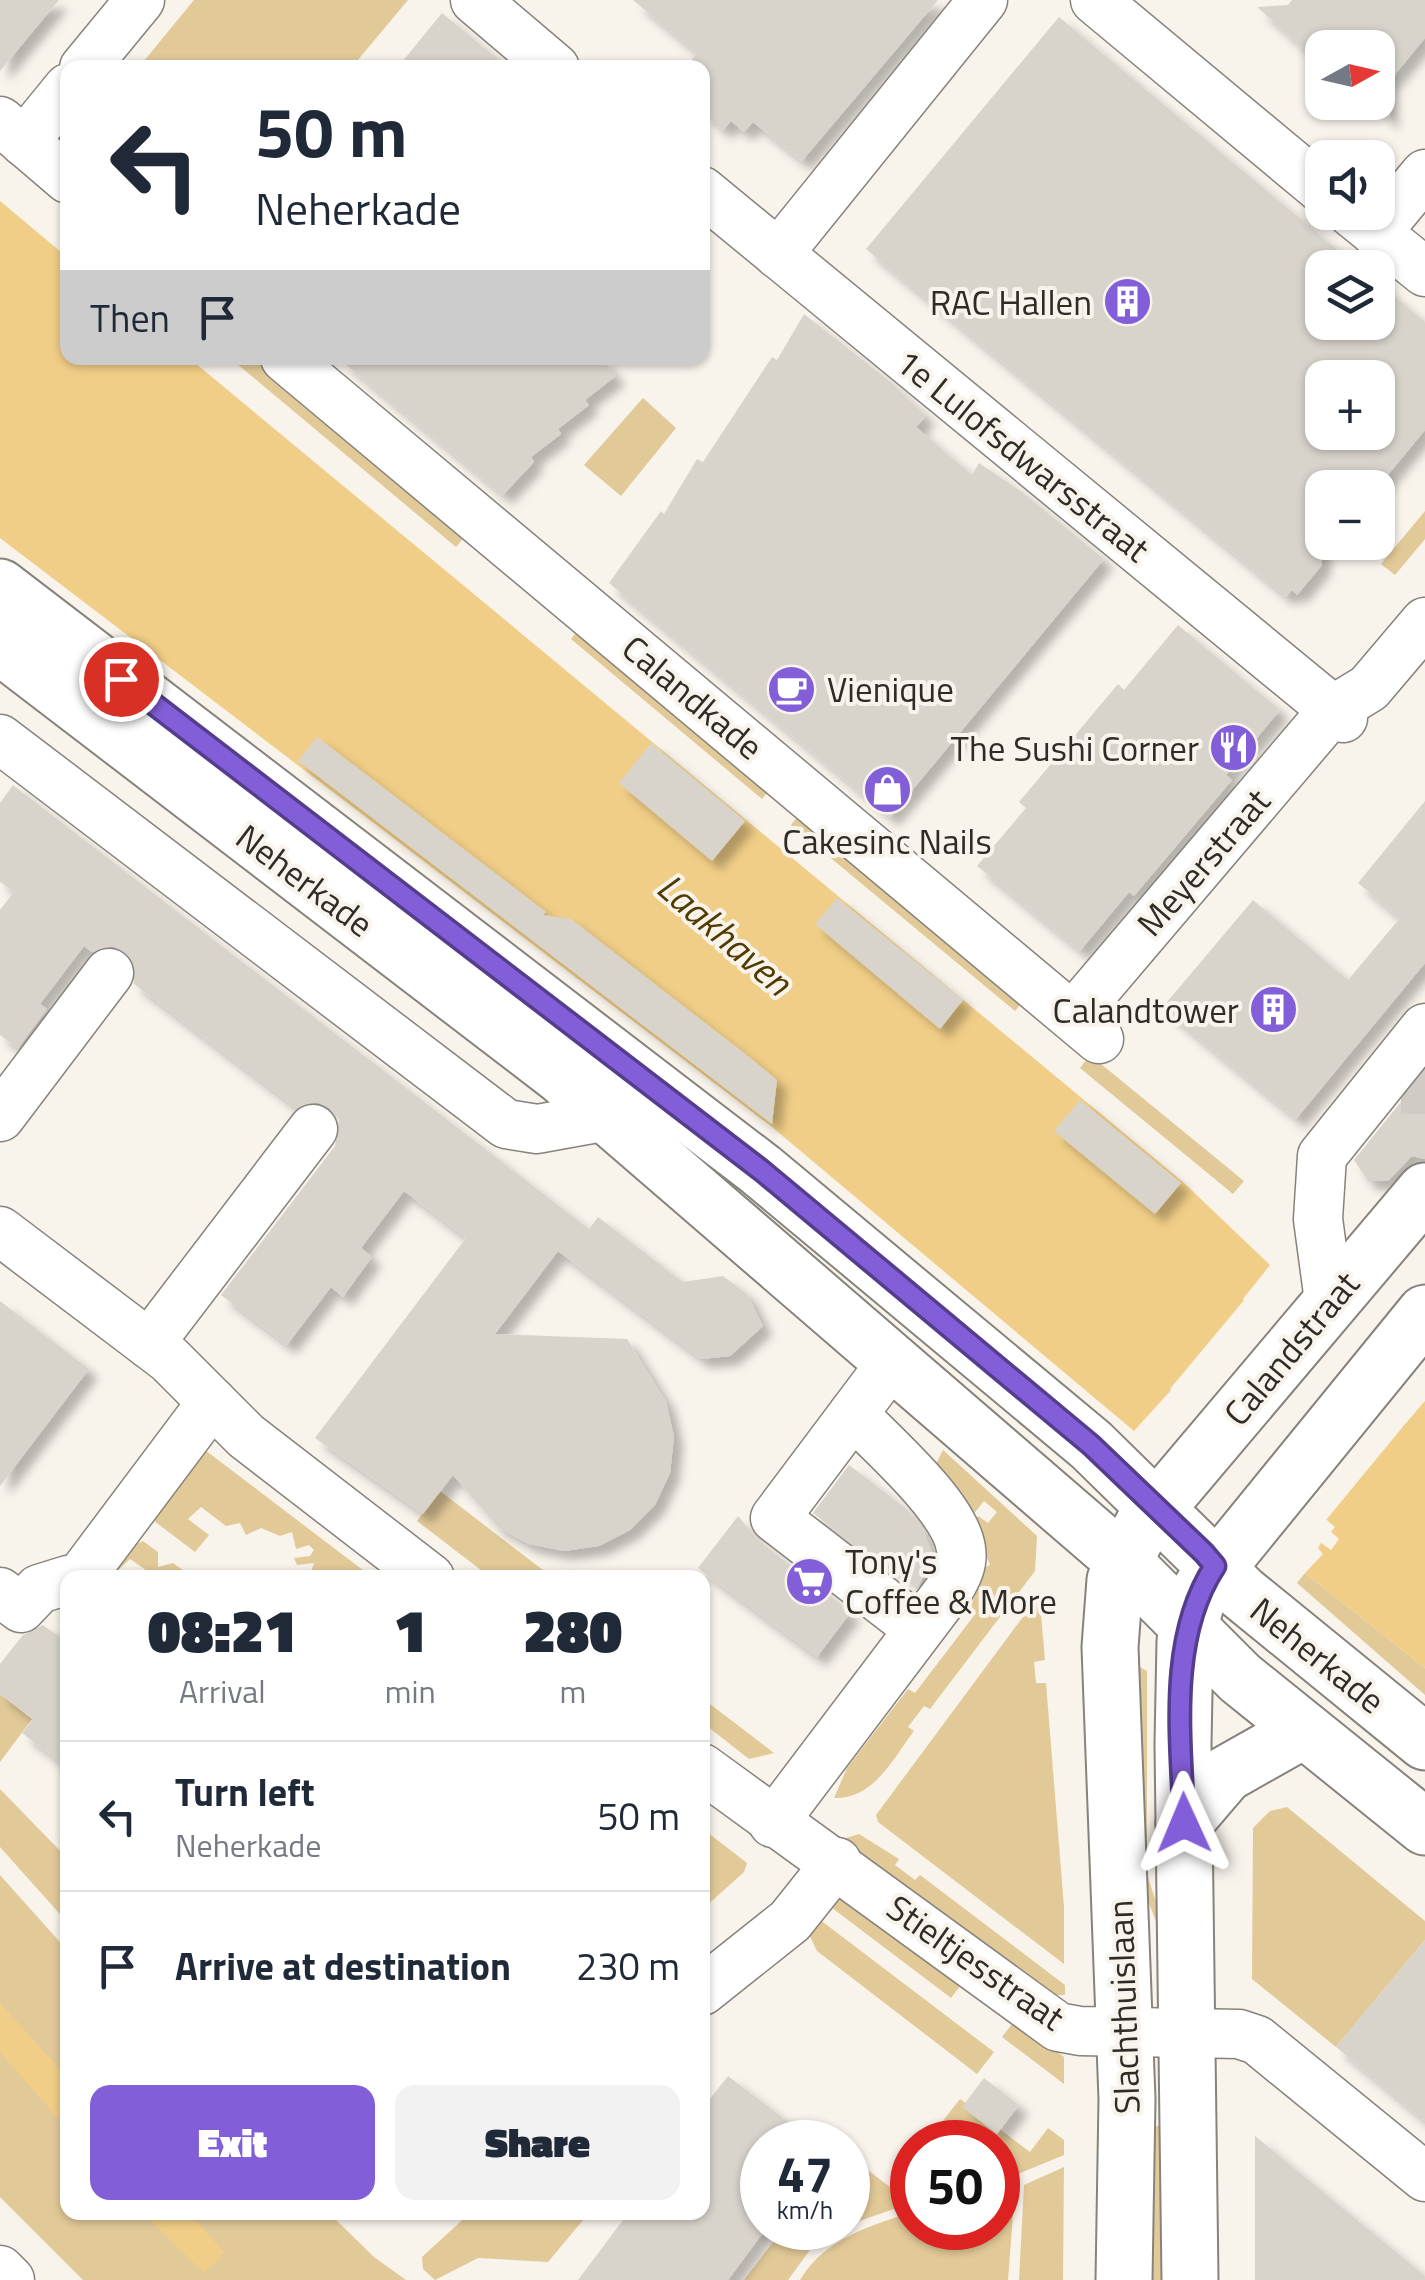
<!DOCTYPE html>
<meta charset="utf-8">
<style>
body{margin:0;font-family:"Titillium Web",sans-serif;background:#f2f2f3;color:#1f2937;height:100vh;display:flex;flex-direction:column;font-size:38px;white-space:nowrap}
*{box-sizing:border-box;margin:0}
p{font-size:32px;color:#747a83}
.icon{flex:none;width:55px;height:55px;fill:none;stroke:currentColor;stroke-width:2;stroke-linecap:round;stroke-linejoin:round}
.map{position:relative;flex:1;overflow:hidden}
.sheet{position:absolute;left:60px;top:1570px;width:650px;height:650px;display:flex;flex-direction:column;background:#fff;border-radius:20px;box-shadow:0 2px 8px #0004}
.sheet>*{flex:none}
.guide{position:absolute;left:60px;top:60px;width:650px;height:305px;border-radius:20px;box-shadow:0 2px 8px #0004;background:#fff;color:#1f2937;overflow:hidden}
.needle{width:65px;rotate:82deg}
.tools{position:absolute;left:1305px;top:30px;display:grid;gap:20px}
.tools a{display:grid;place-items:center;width:90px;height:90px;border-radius:20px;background:#fff;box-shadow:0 2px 8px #0004;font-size:50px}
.speed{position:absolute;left:740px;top:2120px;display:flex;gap:20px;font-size:50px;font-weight:700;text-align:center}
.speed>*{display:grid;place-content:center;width:130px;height:130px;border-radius:50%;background:#fff;box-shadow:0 2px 8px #0004;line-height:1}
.speed small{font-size:25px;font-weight:400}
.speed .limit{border:15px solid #d22;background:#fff;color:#111}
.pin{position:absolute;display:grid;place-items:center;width:85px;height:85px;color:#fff;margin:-42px;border:5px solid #fff;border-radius:50%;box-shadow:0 2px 10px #0007}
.me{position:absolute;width:110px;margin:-55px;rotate:359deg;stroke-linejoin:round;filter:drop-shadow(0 0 8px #0008)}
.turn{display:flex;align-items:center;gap:35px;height:210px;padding:0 30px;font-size:45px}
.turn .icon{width:130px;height:130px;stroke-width:2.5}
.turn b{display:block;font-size:70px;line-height:85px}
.then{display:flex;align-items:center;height:95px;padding:0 30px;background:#0003;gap:20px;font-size:38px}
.eta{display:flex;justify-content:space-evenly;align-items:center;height:170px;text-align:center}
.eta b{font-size:60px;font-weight:800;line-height:70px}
.cta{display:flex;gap:20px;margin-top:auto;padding:20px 30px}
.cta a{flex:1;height:115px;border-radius:20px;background:#825ed8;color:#fff;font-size:40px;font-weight:800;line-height:115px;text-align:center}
.cta a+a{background:#f2f2f3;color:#1f2937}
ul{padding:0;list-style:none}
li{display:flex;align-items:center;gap:30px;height:150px;padding:0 30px;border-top:2px solid #e0e1e3}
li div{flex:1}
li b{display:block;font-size:38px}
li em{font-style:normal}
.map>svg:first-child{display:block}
.green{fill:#e2c998}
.water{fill:#f1ce87}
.pier{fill:#f8f3eb}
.building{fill:#d8d4cc;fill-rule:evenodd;filter:url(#shadow)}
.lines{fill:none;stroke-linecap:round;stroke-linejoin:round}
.minor-tunnel{stroke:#d0cbc4;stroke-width:48;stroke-dasharray:48 24;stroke-linecap:butt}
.minor-casing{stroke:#87837c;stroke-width:51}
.major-casing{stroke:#87837c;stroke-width:59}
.minor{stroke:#fff;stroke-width:48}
.major{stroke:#fff;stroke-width:55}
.route-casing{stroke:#543d8c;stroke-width:25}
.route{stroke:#825ed8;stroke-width:18}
.labels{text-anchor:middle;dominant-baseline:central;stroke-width:8;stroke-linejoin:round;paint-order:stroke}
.poi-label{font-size:35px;fill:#2e2c29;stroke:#f8f3eb;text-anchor:end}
.street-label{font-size:35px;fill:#2e2c29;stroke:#f8f3eb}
.water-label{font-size:38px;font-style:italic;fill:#523b00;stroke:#f8f3eb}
</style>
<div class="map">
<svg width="1425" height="2280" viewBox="0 0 1425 2280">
<defs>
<filter id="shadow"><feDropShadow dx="9" dy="9" stdDeviation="5" flood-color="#0004"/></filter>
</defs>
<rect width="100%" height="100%" fill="#f8f3eb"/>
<!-- green -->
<g class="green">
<polygon points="194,0 408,0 352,67 139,67"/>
<polygon points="230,358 255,358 467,534 456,547"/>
<polygon points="643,398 676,428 621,496 584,465"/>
<polygon points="1425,511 1425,539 1395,575 1381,564"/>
<polygon points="580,627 772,787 762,799 571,639"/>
<polygon points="801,812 1026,998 1015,1011 791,825"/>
<polygon points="1090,1055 1244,1181 1233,1194 1080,1068"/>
<polygon points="197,1444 372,1577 309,1577 314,1563 297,1565 294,1558 310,1556 314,1550 309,1545 296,1549 292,1532 280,1536 261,1528 246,1535 240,1523 226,1526 201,1507 188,1519 209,1535 195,1552 145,1514"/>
<path d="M943,1450L1037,1536L1035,1571L930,1709L924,1706L908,1727L914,1731C892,1760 874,1799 834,1798L847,1768L908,1689L915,1693L976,1613L970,1607L979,1586V1570L990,1565L984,1550L963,1534L978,1516L988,1523L997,1512L984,1501L961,1530L935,1466Z"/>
<polygon points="440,1491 552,1577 490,1577 417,1521"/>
<polygon points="143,1541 158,1552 158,1567 173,1563 192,1577 156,1577 130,1559 111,1577 132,1546"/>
<polygon points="1305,1573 1425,1668 1425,1695 1297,1583"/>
<polygon points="1034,1602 1040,1602 1045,1660 1034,1662 1036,1683 1046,1683 1064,1907 1064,1964 878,1822 876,1815"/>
<polygon points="1129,1661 1147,1671 1147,1874 1165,1930 1160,1932 1144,1890"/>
<polygon points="0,1694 32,1719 0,1762"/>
<polygon points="702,1698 774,1753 749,1759 703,1723"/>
<polygon points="0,1789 67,1858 67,1922 0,1847"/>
<polygon points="1287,1807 1425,1921 1425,1940 1336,2047 1252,1979 1253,1828 1270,1811"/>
<polygon points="703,1829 747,1863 744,1872 703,1909"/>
<polygon points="859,1834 899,1859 895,1865 915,1880 920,1875 1065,1985 1065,1995 1049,1995 843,1839"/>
<polygon points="0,1875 67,1950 68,2212 329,2213 374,2257 406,2280 83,2280 0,2197"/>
<polygon points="842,1895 964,1981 951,1998 823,1901"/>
<polygon points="811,1913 994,2052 977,2074 817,1951 808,1932"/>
<polygon points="1015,2020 1064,2057 1064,2084 1002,2037"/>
<polygon points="960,2099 1030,2152 1048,2128 1064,2140 1064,2155 998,2182 998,2142 926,2142"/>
<polygon points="1146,2126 1170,2126 1169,2280 1133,2280"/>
<polygon points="848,2155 911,2203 848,2225"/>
<polygon points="1064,2167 1063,2280 1019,2280 1024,2185"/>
<path d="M1015,2189L1008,2280H800C824,2239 870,2226 912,2212V2228H998V2196Z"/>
<polygon points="471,2212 589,2212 589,2213 548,2262 478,2258 435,2280 423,2269 422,2257"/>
<polygon points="784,2228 843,2228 812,2247 788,2280 744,2280"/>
</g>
<!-- water -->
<g class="water">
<polygon points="0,201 67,257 68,358 189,358 1183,1182 1270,1265 1243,1299 1400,1430 1425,1401 1425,1668 1305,1573 1323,1554 1318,1548 1321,1543 1331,1550 1339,1539 1331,1532 1335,1527 1172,1389 1134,1431 772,1127 0,538"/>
<polygon points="0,2003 67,2077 67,2129 0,2052"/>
<polygon points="143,2213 189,2213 225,2253 204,2273"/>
</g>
<!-- pier -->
<polygon class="pier" points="1245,1299 1401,1429 1326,1520 1170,1389"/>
<!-- building -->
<g class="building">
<polygon points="0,0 59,0 0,71"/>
<polygon points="633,0 938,0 802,161 753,122 744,132 731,121 723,130 702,112 702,68 685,68 697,53"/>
<polygon points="1292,0 1425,0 1425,38 1388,83 1390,121 1370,102 1378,102 1378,48 1322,48 1322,65 1257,7 1288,5"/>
<polygon points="442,13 509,68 397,68"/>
<path d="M1059,17L1359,268H1322V322H1378V283L1425,322V430L1377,488H1322V565L1297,595L1292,590L1286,597L1267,581L866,249ZM1322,378H1378V432H1322Z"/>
<polygon points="804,314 892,383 926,416 916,427 972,475 979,463 1022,492 1104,559 890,817 609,583 661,511 664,514 697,459 703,462 772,357 777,360"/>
<polygon points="338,358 601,358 616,376 585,400 589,405 558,429 561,434 531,457 534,462 503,495"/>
<polygon points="1178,625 1280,710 1226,775 1232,780 1134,896 1129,892 1080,951 977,866 1026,808 1019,802 1118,684 1124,690"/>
<polygon points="317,737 546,912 543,915 571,919 753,1060 777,1080 772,1124 298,761"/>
<polygon points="651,743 745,821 712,861 619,783"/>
<polygon points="13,785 589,1229 598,1217 683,1282 723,1276 747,1294 763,1326 730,1356 701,1359 558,1251 495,1334 627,1339 666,1402 674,1437 670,1473 655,1505 630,1530 599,1546 564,1551 529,1544 498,1527 453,1475 423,1514 315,1438 466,1238 404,1191 361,1248 372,1257 343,1297 331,1287 287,1345 221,1295 335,1146 339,1119 330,1108 317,1102 296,1108 134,984 134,961 113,946 92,952 84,946 40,1004 47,1009 18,1048 0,1035 0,910 14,892 0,882 0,803"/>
<polygon points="1425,801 1425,963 1296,1119 1162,1008 1253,900 1348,980 1400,918 1358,883"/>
<polygon points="837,898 963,1000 940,1029 815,924"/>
<polygon points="1425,1072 1425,1159 1412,1156 1388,1181 1368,1181 1354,1160"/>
<polygon points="1080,1100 1181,1183 1155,1214 1054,1131"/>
<polygon points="0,1301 89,1369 0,1486"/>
<polygon points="849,1465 907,1509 923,1530 934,1557 918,1586 887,1563 884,1568 813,1513"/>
<polygon points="738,1516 758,1540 851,1612 817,1657 698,1568"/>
<polygon points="43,1625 68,1643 68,1768 22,1733 33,1719 0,1694 0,1664 23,1635"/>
<polygon points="1425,1940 1425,2121 1336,2047"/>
<polygon points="728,2076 815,2142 762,2142 762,2234 728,2280 578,2280 629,2212 702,2212 702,2109"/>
<polygon points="984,2078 1019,2105 997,2134 962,2107"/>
<polygon points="1255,2136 1425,2276 1425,2280 1255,2280"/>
</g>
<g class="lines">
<!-- minor-tunnel -->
<polyline class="minor-tunnel" points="1401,1090 1425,1090"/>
<defs>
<g id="minor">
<polyline points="475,0 555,68"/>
<polyline points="1095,0 1322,189"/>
<polyline points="84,68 140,0"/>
<polyline points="0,121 68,179"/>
<polyline points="24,142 68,88"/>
<polyline points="702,191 1343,718"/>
<polyline points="1351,212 1425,272"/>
<polyline points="1376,233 1425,174"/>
<polyline points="778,254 983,0"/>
<polyline points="285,358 1099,1039"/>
<polyline points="0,739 506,1124 537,1129 609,1116"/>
<polyline points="1073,1016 1333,710 1369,688 1425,622"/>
<polyline points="0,1117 109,973"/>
<polyline points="0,1231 169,1359 246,1436 430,1578"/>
<polyline points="1329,1301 1318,1219 1322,1156 1425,1028"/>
<polyline points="149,1344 313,1129"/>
<polyline points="892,1362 775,1518 919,1629"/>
<polyline points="80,1578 212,1402"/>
<polyline points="0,1592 21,1608 39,1589 68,1580"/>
<polyline points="702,1768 1058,2027 1080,2031 1239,2034 1257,2040 1425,2177"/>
<path d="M773,1823L947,1593C955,1579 964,1566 961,1549C956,1508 882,1444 853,1414"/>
<polyline points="702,1991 790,1921 837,1862"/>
<polyline points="0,2270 10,2280"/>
</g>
<g id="major">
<polyline points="0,587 761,1170 1091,1445 1242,1593 1425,1742"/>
<polyline points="0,646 560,1075 1122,1560 1240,1678 1425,1827"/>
<polyline points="1184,1823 1226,1774 1302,1731"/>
<polyline points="1124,2280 1127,2099 1110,1647 1115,1580 1142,1526 1425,1191"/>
<polyline points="1190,2280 1183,1744 1185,1641 1201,1588 1425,1313"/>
</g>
</defs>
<!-- minor casing -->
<use href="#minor" class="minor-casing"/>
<!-- major casing -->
<use href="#major" class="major-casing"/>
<!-- minor -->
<use href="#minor" class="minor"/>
<!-- major -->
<use href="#major" class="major"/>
</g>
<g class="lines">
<defs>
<path id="route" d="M121,679L761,1170L1091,1445L1204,1553L1215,1566C1167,1639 1181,1739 1184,1823"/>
</defs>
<!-- route casing -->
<use href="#route" class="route-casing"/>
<!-- route -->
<use href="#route" class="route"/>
</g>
<!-- icons -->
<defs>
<symbol id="building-disc" viewBox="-11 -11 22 22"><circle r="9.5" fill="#825ed8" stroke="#f8f3eb"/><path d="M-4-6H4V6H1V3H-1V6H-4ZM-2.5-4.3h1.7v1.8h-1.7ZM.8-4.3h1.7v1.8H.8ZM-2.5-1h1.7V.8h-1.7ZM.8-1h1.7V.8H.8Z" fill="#fff"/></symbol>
<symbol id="cafe-disc" viewBox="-11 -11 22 22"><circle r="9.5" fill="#825ed8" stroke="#f8f3eb"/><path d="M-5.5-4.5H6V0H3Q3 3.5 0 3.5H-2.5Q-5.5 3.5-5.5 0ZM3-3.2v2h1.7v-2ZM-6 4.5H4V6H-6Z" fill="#fff"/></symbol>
<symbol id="restaurant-disc" viewBox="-11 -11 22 22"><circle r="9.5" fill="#825ed8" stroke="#f8f3eb"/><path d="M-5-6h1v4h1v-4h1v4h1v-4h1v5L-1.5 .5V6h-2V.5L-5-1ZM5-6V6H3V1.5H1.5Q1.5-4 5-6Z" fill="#fff"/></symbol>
<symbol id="shop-disc" viewBox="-11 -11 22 22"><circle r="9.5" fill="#825ed8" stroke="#f8f3eb"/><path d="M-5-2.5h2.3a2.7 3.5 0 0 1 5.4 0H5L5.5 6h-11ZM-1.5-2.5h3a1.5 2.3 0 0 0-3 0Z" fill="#fff"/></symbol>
<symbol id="supermarket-disc" viewBox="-11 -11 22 22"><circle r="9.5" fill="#825ed8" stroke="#f8f3eb"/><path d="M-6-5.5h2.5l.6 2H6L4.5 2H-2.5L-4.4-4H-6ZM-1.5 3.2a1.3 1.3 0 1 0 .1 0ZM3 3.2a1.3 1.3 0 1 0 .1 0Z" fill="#fff"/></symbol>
</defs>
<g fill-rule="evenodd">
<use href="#building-disc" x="1100" y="274" width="55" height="55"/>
<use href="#cafe-disc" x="764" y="662" width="55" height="55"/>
<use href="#restaurant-disc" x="1206" y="720" width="55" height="55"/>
<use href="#shop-disc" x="860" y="762" width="55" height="55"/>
<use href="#building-disc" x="1246" y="982" width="55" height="55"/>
<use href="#supermarket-disc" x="782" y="1554" width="55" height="55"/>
</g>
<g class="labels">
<!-- poi labels -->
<g class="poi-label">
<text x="1092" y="302">RAC Hallen</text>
<text x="827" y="689" text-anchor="start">Vienique</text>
<text x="1199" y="748">The Sushi Corner</text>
<text x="887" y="841" text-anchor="middle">Cakesinc Nails</text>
<text x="1239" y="1010">Calandtower</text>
<text x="845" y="1561" text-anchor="start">Tony's<tspan x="845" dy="40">Coffee &amp; More</tspan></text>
</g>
<!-- street labels -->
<g class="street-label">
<text transform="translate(1023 455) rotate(39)">1e Lulofsdwarsstraat</text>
<text transform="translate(693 697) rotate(40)">Calandkade</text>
<text transform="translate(1203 862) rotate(-49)">Meyerstraat</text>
<text transform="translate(305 880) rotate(37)">Neherkade</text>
<text transform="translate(1291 1348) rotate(-50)">Calandstraat</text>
<text transform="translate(1318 1655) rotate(39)">Neherkade</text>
<text transform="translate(976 1962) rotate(35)">Stieltjesstraat</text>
<text transform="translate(1123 2007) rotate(-92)">Slachthuislaan</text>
</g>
<!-- water labels -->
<g class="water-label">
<text transform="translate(725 934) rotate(41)">Laakhaven</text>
</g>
</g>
</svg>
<div class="tools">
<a><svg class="needle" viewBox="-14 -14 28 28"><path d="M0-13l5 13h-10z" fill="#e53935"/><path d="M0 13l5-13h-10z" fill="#747a83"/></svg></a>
<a><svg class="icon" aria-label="sound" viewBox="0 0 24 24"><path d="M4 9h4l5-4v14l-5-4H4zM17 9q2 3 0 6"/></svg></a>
<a><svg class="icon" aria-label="layers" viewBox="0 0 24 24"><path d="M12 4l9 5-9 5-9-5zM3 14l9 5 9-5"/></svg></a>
<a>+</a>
<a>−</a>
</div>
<div class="speed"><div>47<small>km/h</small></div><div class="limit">50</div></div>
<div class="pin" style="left:121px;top:679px;background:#d93025"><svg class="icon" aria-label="arrive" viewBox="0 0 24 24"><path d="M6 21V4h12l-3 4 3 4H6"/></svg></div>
<svg class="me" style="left:1184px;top:1823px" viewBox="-20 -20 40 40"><path d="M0-17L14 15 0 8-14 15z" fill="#825ed8" stroke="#fff" stroke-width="4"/></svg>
<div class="guide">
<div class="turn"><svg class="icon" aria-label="left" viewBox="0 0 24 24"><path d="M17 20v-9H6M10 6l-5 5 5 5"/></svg><div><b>50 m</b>Neherkade</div></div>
<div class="then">Then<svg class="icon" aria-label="arrive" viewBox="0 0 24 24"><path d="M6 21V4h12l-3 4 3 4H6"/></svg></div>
</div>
<section class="sheet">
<div class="eta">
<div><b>08:21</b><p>Arrival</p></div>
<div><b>1</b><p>min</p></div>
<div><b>280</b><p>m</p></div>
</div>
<ul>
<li><svg class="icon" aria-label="left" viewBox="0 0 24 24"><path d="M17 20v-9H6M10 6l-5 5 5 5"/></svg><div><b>Turn left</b><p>Neherkade</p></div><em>50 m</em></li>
<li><svg class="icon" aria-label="arrive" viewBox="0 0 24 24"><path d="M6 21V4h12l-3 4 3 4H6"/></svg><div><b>Arrive at destination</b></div><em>230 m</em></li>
</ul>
<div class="cta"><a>Exit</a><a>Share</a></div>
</section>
</div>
